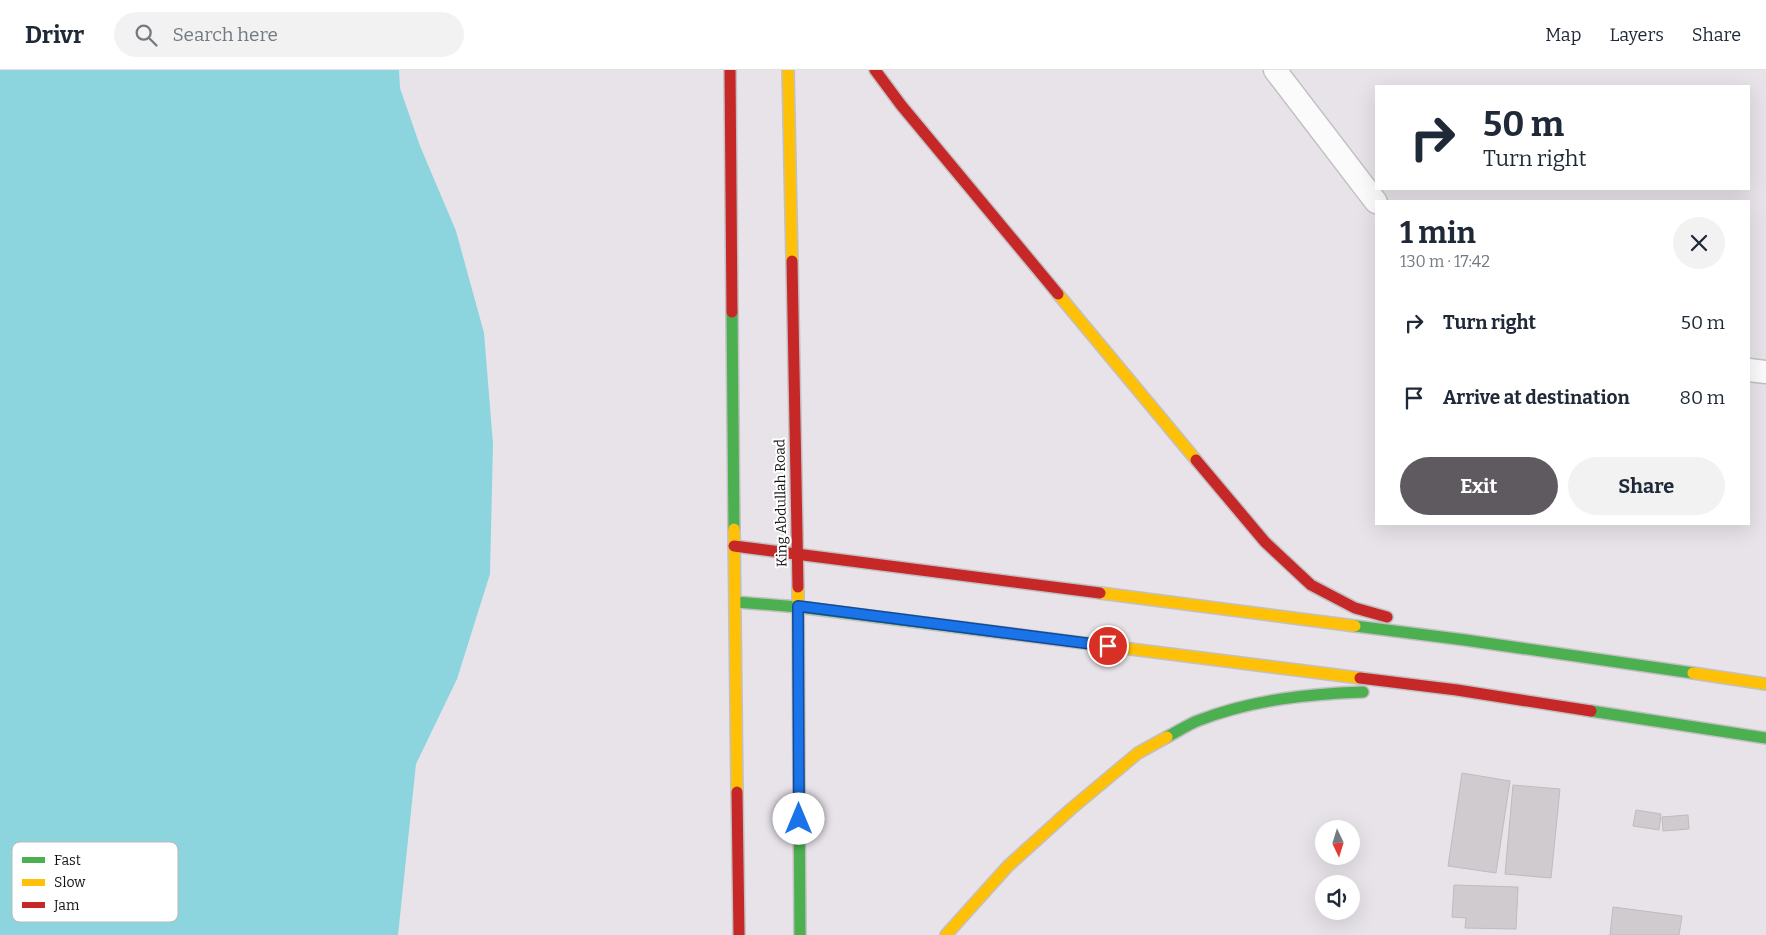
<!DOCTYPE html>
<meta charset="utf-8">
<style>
body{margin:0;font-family:Bitter,serif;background:#f2f2f3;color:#1f2937;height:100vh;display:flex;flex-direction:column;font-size:19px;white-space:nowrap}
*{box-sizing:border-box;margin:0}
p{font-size:16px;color:#747a83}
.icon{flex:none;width:28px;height:28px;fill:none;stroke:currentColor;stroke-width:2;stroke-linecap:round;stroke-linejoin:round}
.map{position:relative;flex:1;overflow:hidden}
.side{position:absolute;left:1375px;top:130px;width:375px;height:325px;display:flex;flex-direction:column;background:#fff;border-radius:0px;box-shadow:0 5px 20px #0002}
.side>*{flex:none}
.banner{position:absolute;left:1375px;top:15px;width:375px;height:105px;border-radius:0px;box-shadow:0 5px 20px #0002;background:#fff;color:#1f2937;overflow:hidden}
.needle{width:32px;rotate:176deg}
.fabs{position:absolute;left:1315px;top:750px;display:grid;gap:10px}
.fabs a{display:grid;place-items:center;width:45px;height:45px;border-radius:50%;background:#fff;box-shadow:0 5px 20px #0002;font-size:25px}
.pin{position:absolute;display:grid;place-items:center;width:42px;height:42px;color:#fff;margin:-21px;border:2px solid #fff;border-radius:50%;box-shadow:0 1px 5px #0007}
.me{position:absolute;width:55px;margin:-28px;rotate:0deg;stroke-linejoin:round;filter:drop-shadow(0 0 4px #0008)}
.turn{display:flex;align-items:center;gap:18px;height:105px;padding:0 25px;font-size:22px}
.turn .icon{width:65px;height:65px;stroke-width:2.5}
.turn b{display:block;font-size:35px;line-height:42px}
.round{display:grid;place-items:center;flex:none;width:52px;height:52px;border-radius:26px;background:#f2f2f3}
.summary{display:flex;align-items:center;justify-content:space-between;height:85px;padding:0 25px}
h1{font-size:30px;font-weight:700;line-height:38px}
.button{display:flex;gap:10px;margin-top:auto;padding:10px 25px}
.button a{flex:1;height:58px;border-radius:30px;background:#5e5a5f;color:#fff;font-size:20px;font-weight:700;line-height:58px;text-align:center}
.button a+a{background:#f2f2f3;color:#1f2937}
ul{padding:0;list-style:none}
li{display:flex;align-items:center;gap:15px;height:75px;padding:0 25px}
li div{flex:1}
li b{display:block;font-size:19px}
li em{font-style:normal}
header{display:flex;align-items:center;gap:30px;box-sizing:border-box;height:70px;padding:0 25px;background:#fff;border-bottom:1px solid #e0e1e3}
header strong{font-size:24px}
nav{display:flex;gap:28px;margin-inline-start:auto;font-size:18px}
.search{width:350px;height:45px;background:#f2f2f3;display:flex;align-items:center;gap:12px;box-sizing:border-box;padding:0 18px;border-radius:28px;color:#747a83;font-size:19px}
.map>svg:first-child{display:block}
.water{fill:#8cd4de}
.building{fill:#cfcbce;stroke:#bfbbbe}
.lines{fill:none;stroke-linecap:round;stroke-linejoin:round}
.street-casing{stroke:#c3c0c4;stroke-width:25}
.fast-casing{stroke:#c3c0c4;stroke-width:14}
.slow-casing{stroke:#c3c0c4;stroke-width:14}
.jam-casing{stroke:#c3c0c4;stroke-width:14}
.street{stroke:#fbfbfc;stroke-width:22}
.fast{stroke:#4caf50;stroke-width:11}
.slow{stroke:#ffc107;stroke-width:11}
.jam{stroke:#c62828;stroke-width:11}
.route-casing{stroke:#114b97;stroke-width:12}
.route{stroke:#1a73e8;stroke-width:9}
.labels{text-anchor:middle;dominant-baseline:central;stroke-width:4;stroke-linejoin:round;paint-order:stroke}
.street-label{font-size:14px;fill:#141114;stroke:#fff}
.key{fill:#fff;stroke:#b8b8b8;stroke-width:1}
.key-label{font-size:14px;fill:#141114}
</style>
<header>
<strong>Drivr</strong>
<div class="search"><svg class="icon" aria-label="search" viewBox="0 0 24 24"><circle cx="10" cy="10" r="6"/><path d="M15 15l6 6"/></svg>Search here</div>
<nav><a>Map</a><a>Layers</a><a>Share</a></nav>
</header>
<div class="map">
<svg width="1766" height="865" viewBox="0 0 1766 865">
<rect width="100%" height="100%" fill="#e7e3e9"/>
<!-- water -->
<polygon class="water" points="0,0 399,0 400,18 420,76 456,161 484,263 493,374 490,504 457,609 416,694 398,865 0,865"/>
<!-- building -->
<g class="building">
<polygon points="1462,703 1510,711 1496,803 1448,796"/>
<polygon points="1513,715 1560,719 1551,808 1505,804"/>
<polygon points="1636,740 1661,744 1659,760 1633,756"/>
<polygon points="1688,745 1689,759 1663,761 1662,747"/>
<polygon points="1454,815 1518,817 1516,859 1465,858 1466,848 1452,847"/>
<polygon points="1613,837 1682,846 1679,865 1610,865"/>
</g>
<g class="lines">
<defs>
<g id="street">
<polyline points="1275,0 1376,132"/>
<polyline points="1749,300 1766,302"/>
</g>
<g id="fast">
<polyline points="732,242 734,459"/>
<polyline points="736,532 798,537 1004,563"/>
<polyline points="1355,556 1465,570 1693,603"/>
<polyline points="1591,641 1766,668"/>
<path d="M1167,667C1177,662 1187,655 1197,651C1251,630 1306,624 1363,622"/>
<polyline points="799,713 800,865"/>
</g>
<g id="slow">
<polyline points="788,0 792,191"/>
<polyline points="1058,224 1196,390"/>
<polyline points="734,459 737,722"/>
<polyline points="798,517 799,713"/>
<polyline points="1100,523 1355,556"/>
<polyline points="1004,563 1360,608"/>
<polyline points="1693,603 1766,614"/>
<polyline points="946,865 1008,796 1071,739 1138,683 1167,667"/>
</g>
<g id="jam">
<polyline points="730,0 732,242"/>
<polyline points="875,0 901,35 1058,224"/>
<polyline points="792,191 798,517"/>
<polyline points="1196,390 1265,472 1311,515 1355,538 1387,547"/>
<polyline points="734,476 1100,523"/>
<polyline points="1360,608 1457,620 1591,641"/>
<polyline points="737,722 739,865"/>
</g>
</defs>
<!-- street casing -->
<use href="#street" class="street-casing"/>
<!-- fast casing -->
<use href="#fast" class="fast-casing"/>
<!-- slow casing -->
<use href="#slow" class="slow-casing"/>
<!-- jam casing -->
<use href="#jam" class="jam-casing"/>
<!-- street -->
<use href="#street" class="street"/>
<!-- fast -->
<use href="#fast" class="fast"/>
<!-- slow -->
<use href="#slow" class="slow"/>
<!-- jam -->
<use href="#jam" class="jam"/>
</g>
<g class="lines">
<defs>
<polyline id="route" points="799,749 798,536 1108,576"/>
</defs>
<!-- route casing -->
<use href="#route" class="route-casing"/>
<!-- route -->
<use href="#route" class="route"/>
</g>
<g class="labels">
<!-- street labels -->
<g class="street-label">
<text transform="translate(781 433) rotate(-91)">King Abdullah Road</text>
</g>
</g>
<!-- legend -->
<rect x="12" y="772" width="166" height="80" rx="8" class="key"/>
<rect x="22" y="787" width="23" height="6" fill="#4caf50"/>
<rect x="22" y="809" width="23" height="7" fill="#ffc107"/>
<rect x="22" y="832" width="23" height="6" fill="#c62828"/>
<g class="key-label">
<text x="54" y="795">Fast</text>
<text x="54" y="817">Slow</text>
<text x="54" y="840">Jam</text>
</g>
</svg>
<div class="fabs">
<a><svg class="needle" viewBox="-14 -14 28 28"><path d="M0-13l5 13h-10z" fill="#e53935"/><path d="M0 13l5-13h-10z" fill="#747a83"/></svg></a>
<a><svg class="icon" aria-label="sound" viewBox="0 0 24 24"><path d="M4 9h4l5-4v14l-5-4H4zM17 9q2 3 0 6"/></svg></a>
</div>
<div class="pin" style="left:1108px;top:576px;background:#d93025"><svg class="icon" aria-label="arrive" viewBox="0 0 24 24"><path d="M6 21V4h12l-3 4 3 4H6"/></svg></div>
<svg class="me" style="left:799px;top:749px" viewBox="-20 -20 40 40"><circle r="19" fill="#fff"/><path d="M0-13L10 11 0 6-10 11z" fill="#1a73e8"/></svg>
<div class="banner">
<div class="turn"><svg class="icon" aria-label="right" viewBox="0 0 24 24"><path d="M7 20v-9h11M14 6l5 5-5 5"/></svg><div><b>50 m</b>Turn right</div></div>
</div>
<section class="side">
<div class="summary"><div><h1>1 min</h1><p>130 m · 17:42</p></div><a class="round"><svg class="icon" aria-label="close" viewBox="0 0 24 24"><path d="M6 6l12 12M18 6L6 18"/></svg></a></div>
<ul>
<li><svg class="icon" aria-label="right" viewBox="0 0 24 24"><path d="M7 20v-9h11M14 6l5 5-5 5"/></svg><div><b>Turn right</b></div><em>50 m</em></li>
<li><svg class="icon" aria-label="arrive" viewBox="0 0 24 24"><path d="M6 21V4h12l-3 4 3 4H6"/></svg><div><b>Arrive at destination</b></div><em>80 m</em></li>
</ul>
<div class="button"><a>Exit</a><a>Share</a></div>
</section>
</div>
